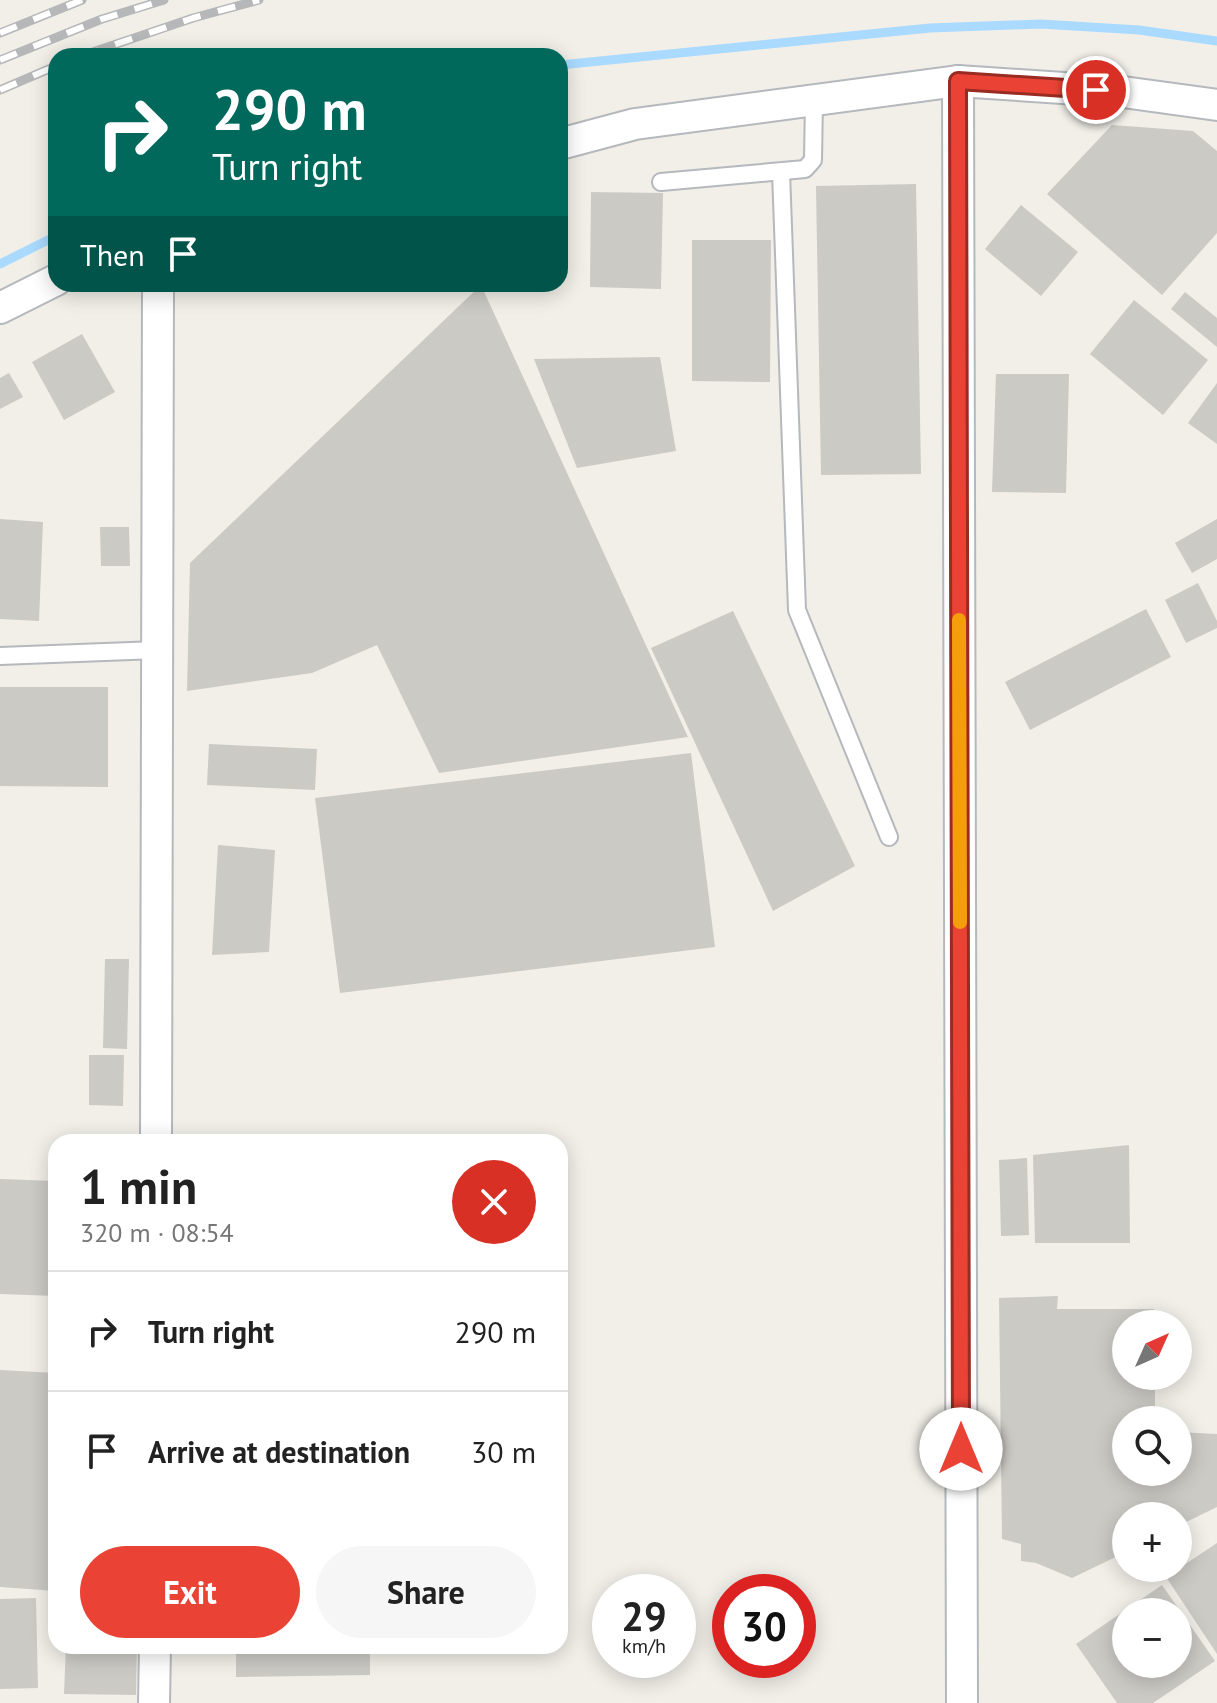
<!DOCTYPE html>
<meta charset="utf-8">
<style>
body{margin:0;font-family:"PT Sans",sans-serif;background:#f6f6f6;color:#222;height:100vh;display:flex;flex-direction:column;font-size:30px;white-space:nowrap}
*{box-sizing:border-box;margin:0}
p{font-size:26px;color:#767676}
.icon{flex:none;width:44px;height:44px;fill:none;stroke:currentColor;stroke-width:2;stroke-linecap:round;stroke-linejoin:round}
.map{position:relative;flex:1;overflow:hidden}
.side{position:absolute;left:48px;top:1134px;width:520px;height:520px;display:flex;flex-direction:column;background:#fff;border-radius:24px;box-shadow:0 4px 20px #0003}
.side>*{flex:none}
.banner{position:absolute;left:48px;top:48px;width:520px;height:244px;border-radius:24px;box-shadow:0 4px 20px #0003;background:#00695c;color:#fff;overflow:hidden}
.needle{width:52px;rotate:45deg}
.fabs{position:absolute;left:1112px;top:1310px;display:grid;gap:16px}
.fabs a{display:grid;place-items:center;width:80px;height:80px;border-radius:50%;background:#fff;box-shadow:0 4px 20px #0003;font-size:40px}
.speed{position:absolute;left:592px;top:1574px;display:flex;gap:16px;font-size:40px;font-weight:700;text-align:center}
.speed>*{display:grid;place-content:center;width:104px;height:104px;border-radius:50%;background:#fff;box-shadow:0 4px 20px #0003;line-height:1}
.speed small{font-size:20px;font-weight:400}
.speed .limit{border:12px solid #d22;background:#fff;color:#111}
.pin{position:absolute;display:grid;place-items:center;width:68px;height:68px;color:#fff;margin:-34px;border:4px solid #fff;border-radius:50%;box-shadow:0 2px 8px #0007}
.me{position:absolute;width:88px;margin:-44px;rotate:0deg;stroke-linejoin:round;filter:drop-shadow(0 0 6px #0008)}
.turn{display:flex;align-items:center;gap:28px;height:168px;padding:0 32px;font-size:36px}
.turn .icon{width:104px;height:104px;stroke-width:2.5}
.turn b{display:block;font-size:56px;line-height:68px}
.then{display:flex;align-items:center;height:76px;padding:0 32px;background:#0003;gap:16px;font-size:30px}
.round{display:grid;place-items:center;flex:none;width:84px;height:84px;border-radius:42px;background:#f6f6f6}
.headline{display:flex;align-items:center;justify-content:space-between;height:136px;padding:0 32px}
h1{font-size:48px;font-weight:700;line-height:60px}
.action{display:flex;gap:16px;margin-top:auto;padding:16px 32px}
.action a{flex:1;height:92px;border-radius:48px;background:#ea4335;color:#fff;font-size:32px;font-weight:700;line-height:92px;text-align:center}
.action a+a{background:#f6f6f6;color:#222}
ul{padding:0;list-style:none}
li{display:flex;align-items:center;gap:24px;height:120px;padding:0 32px;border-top:2px solid #e0e0e0}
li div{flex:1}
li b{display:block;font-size:30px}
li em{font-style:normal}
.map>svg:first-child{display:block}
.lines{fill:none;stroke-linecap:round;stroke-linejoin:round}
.stream{stroke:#aadaff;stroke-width:9}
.building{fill:#cccac5;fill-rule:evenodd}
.lane-casing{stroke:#b5b8bc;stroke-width:20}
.street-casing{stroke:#b5b8bc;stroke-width:34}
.lane{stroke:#fff;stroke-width:16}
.street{stroke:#fff;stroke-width:30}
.rail-casing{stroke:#b6b7b8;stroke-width:9}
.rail{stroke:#fff;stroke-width:6;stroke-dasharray:18;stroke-linecap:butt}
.route-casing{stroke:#982c22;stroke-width:20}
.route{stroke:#ea4335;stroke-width:14}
.slow{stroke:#f59e0b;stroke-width:14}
</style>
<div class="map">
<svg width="1217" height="1703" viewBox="0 0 1217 1703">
<rect width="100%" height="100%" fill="#f1efe8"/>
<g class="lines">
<!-- stream -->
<g class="stream">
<polyline points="560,65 930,28 1041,24 1139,30 1217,41"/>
<polyline points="0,264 56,236"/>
</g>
</g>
<!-- building -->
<g class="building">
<polygon points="1112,125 1193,131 1217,151 1217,233 1162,295 1047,194"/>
<polygon points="916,184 921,474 821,475 816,186"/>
<polygon points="591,192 663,193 661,289 590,287"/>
<polygon points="1021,205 1078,252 1041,296 985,249"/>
<polygon points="692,240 771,240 770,382 692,381"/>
<polygon points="481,285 688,737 439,773 377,645 312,673 187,691 190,563"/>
<polygon points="1185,292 1217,318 1217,347 1171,309"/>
<polygon points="1134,300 1208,360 1163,415 1090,354"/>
<polygon points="82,334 115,392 64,420 32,362"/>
<polygon points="660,357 676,451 577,468 534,359"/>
<polygon points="9,373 23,397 0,409 0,378"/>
<polygon points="996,374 1069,374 1066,493 992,492"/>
<polygon points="1217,383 1217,444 1188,423"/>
<polygon points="0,519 43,522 39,621 0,619"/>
<polygon points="1217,519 1217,559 1192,573 1175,543"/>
<polygon points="100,527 129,527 130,566 101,566"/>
<polygon points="1198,583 1217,621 1217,628 1186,643 1165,600"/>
<polygon points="1146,609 1171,657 1030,730 1005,682"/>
<polygon points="733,611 855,866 773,911 651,648"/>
<polygon points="0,687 108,687 108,787 0,786"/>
<polygon points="209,744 317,749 315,790 207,785"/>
<polygon points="691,753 715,947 340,993 315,798"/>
<polygon points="218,845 275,850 269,952 212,955"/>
<polygon points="105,959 129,959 127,1049 103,1048"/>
<polygon points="89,1055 124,1055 123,1106 89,1105"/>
<polygon points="1129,1145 1130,1243 1035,1243 1033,1155"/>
<polygon points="1027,1158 1029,1235 1001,1236 999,1160"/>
<polygon points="0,1179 56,1181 56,1296 0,1294"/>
<polygon points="1058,1296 1057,1309 1154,1309 1154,1324 1126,1324 1126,1376 1155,1376 1155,1420 1126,1420 1126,1472 1178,1472 1178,1432 1217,1434 1217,1507 1178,1526 1178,1516 1126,1516 1126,1552 1072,1578 1036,1563 1021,1561 1021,1544 1002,1539 999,1298"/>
<polygon points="0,1370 56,1373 56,1591 0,1587"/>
<polygon points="1217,1543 1217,1654 1166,1577"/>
<path d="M1162,1585L1215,1661L1153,1703H1117L1076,1644ZM1126,1612H1178V1664H1126Z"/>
<polygon points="36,1598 38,1688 0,1689 0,1599"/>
<polygon points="66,1646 137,1646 136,1695 64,1694"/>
<polygon points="236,1646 370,1646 370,1675 236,1677"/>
</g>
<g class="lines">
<defs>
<g id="lane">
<polyline points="781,172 797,610 889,837"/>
<polyline points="661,182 805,169 813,160 814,100"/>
<polyline points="0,656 157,650"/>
</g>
<g id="street">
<polyline points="958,81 962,1703"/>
<polyline points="560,144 635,124 958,81 1123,92 1217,105"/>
<polyline points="0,308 56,280"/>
<polyline points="156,1142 158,284"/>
<polyline points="154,1703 155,1646"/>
</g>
</defs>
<!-- lane casing -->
<use href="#lane" class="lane-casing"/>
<!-- street casing -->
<use href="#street" class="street-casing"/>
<!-- lane -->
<use href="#lane" class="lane"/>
<!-- street -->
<use href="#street" class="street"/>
<defs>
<g id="rail">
<polyline points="0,33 82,0"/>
<polyline points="81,56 193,18 259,0"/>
<polyline points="0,60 102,19 164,0"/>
<polyline points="0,90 56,66"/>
</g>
</defs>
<!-- rail casing -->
<use href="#rail" class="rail-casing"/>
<!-- rail -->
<use href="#rail" class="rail"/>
</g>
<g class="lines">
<defs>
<polyline id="route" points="961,1449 958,81 1096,90"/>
</defs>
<!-- route casing -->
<use href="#route" class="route-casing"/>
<!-- route -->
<use href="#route" class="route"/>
<!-- slow -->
<polyline class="slow" points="959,620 960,922"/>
</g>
</svg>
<div class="fabs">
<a><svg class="needle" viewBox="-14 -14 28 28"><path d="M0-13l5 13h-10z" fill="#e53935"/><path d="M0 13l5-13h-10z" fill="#767676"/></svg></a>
<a><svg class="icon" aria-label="search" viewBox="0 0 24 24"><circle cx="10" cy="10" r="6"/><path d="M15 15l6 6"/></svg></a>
<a>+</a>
<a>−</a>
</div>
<div class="speed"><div>29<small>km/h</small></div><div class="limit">30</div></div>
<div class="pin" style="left:1096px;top:90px;background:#d93025"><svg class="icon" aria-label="arrive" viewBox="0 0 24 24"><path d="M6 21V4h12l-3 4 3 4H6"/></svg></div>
<svg class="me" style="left:961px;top:1449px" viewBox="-20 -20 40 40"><circle r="19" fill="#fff"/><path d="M0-13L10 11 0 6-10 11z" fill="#ea4335"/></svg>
<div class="banner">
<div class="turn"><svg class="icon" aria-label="right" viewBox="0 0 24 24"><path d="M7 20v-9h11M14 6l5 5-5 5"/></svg><div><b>290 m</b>Turn right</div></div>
<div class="then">Then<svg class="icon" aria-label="arrive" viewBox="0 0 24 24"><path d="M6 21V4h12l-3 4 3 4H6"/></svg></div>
</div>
<section class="side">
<div class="headline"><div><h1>1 min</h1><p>320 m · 08:54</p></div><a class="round" style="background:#d93025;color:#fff"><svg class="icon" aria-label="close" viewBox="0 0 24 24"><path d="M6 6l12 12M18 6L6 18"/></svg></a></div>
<ul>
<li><svg class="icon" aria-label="right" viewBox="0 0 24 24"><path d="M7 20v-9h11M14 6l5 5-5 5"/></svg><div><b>Turn right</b></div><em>290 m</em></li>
<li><svg class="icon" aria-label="arrive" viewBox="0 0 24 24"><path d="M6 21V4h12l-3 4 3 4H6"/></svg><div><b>Arrive at destination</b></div><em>30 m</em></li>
</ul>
<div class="action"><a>Exit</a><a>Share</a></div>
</section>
</div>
